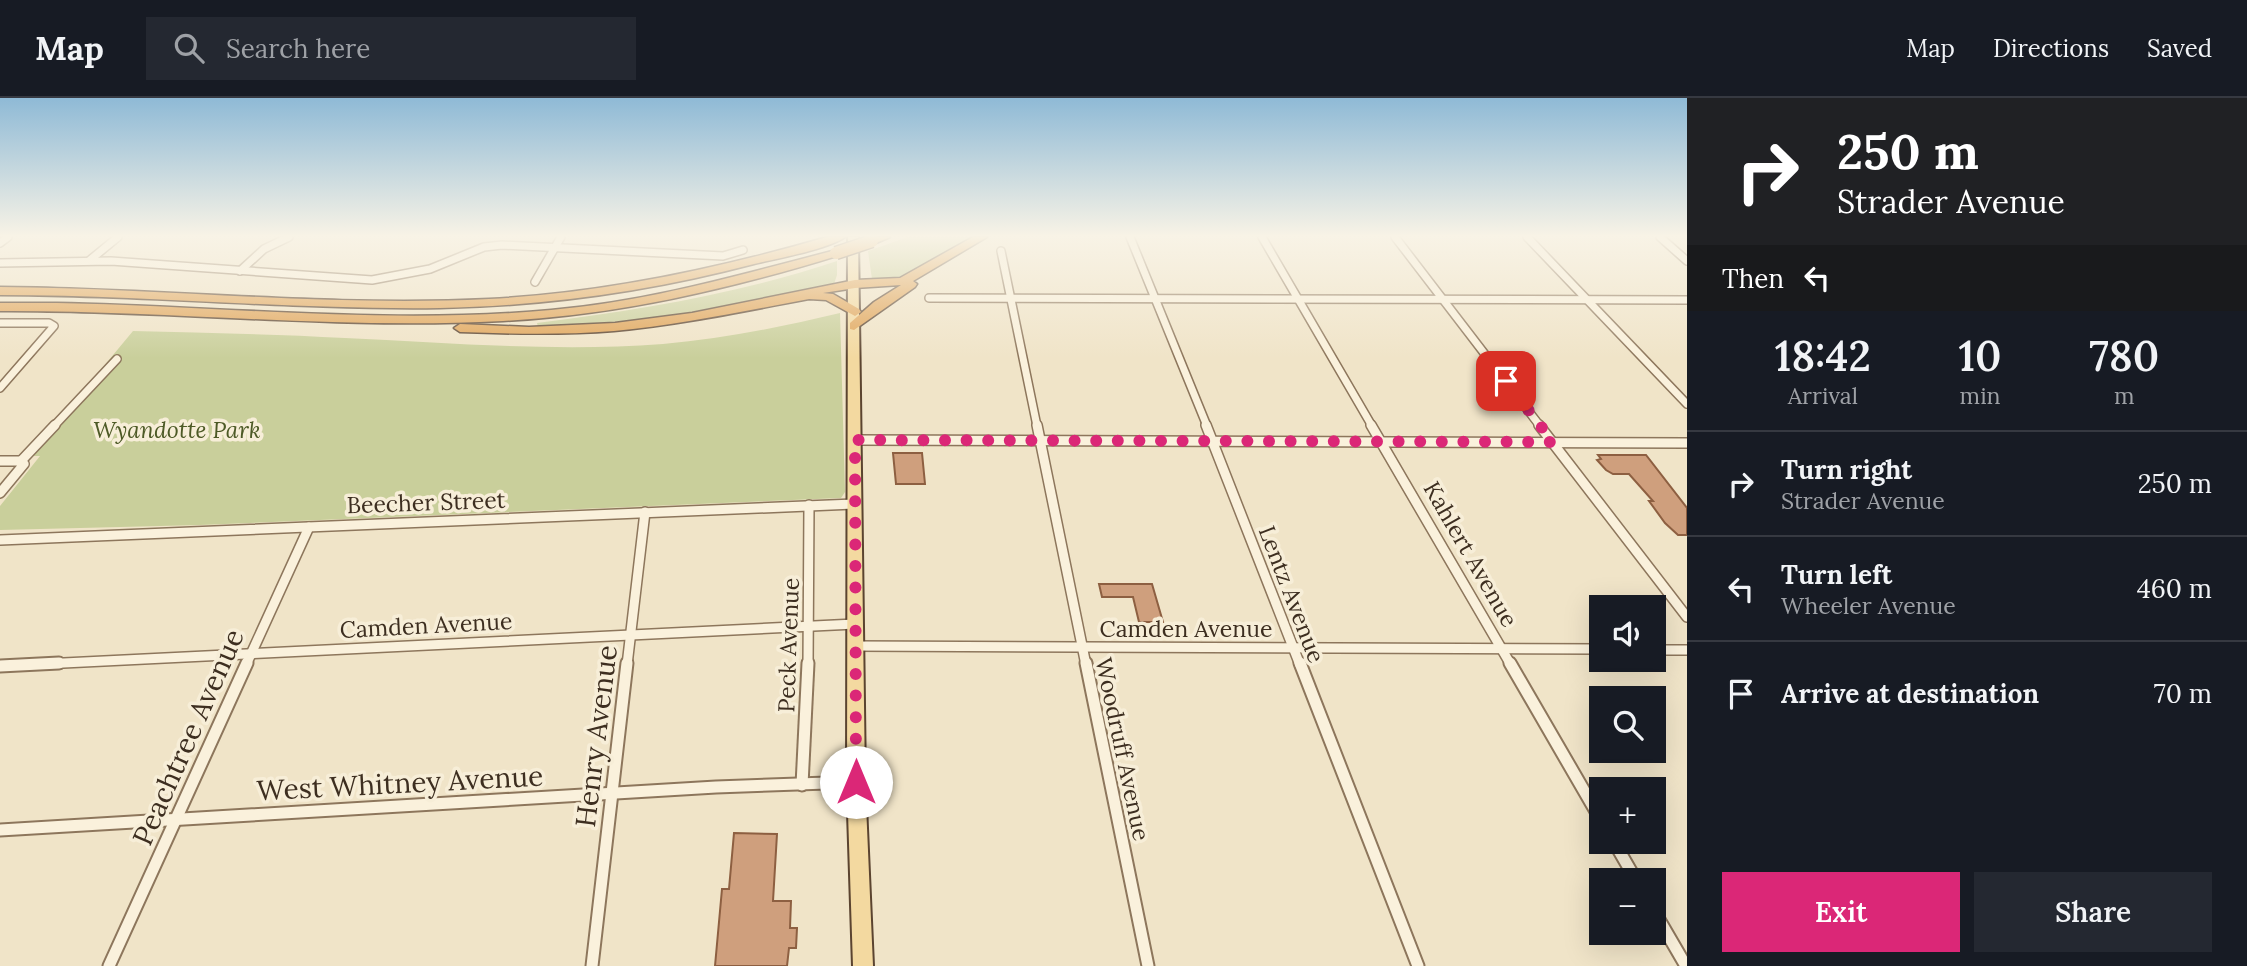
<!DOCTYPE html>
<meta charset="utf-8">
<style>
body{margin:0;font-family:Lora,serif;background:#242831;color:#f1f3f6;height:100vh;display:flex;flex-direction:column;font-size:26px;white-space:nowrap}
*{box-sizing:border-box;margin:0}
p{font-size:23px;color:#9ea1a6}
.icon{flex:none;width:38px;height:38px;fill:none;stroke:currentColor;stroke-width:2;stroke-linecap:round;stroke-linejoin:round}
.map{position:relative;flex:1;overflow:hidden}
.details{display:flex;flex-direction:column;background:#171b24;width:560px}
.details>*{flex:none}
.top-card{background:#202124;color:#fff;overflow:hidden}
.controls{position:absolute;left:1589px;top:497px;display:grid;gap:14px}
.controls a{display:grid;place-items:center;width:77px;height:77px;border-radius:0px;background:#171b24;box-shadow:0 7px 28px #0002;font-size:35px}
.pin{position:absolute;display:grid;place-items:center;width:60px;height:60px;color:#fff;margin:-30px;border-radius:14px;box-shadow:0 4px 10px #0006}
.me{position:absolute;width:77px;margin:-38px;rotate:0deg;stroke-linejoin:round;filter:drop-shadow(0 0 5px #0008)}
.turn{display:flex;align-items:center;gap:24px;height:147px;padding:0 35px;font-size:32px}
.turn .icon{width:91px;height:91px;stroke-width:2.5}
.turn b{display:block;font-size:49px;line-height:60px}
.then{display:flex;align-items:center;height:66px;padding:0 35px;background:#0003;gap:14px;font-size:26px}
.eta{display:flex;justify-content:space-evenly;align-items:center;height:119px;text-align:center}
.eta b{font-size:42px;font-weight:600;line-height:49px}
.button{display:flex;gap:14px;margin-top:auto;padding:14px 35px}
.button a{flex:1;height:80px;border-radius:0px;background:#db2777;color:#fff;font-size:28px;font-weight:600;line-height:80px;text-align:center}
.button a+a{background:#242831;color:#f1f3f6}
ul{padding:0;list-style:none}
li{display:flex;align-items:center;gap:21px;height:105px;padding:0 35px;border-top:2px solid #363941}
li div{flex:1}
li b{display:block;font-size:26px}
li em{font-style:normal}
header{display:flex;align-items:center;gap:42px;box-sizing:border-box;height:98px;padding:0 35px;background:#171b24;border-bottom:2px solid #363941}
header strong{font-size:33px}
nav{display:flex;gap:38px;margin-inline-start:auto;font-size:24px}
.search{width:490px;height:63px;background:#242831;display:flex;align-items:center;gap:18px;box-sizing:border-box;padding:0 24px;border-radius:0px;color:#9ea1a6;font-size:26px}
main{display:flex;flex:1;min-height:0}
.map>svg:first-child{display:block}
.green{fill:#c9cf9b}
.building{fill:#cf9f7d;stroke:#8d5f41;stroke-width:2}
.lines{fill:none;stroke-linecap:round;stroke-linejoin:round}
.minor-far2-casing{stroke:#8d765c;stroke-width:10}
.minor-far1-casing{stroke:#8d765c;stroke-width:12}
.minor-casing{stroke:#8d765c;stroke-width:15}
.primary-casing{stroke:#5b4430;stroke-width:4}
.motorway-casing{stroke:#5b4430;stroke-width:3}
.minor-far2{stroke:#faf1dc;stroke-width:7}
.minor-far1{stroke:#faf1dc;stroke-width:9}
.minor{stroke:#faf1dc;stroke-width:11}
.primary{fill:#f3d9a0;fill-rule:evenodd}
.motorway{fill:#e0a458;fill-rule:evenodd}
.motorway-bridge-casing{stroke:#5b4430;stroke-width:15;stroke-linecap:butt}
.motorway-bridge{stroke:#e0a458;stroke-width:12}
.route{stroke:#db2777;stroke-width:12;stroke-dasharray:0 21.6}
.labels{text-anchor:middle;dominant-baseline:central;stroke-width:7;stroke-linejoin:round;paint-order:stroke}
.park-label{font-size:23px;font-style:italic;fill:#4d5a26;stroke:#f7eed8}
.street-label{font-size:23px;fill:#3d2e20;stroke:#f7eed8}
.near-street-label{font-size:28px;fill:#3d2e20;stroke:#f7eed8}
</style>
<header>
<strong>Map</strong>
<div class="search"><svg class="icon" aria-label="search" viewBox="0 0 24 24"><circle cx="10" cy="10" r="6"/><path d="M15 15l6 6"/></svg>Search here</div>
<nav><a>Map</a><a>Directions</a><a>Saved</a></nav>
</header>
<main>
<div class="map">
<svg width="1687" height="868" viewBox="0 0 1687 868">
<rect width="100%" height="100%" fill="#f0e4c8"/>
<!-- green -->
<g class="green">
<polygon points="908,139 972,139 902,179 872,181 868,153"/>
<path d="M837,163V177L834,186L655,221L538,229L537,225C639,212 739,196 837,163Z"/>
<path d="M840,215L845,394L841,400L200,427L0,432V408L40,358H29L133,233C204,235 275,236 345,240C451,245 557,254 663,246C723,241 781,229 840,215Z"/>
</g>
<!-- building -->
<g class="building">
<polygon points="893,355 922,355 925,386 896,386"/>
<polygon points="1598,357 1646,357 1687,410 1687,437 1678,437 1665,425 1649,403 1653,403 1629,376 1613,376 1606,372 1597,362 1601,361"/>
<polygon points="1099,486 1152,486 1163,524 1139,524 1133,499 1102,499"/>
<polygon points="734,735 777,736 773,803 791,803 790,830 797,830 796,850 789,850 787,868 715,868 722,791 729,791"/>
</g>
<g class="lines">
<defs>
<g id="minor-far2">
<polyline points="1130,139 1207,328"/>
<polyline points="1262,139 1372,328"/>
<polyline points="1395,139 1540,328"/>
<polyline points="1527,139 1687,306"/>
<polyline points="1660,139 1687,163"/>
<polyline points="0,145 8,139"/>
<polyline points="1001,153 1037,328"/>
<polyline points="90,162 118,139"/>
<polyline points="0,165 111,163 372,182 430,171 484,149 502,147 723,158 743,152"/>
<polyline points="240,173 264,151 289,139"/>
<polyline points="535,184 561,139"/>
<polyline points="929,200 1687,202"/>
<polyline points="0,225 49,225 54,228 0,290"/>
<polyline points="54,328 117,261"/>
</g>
<g id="minor-far1">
<polyline points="1037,327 1086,567"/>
<polyline points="1206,327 1300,567"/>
<polyline points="1371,327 1511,567"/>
<polyline points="1539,327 1687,519"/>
<polyline points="855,342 1687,345"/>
<polyline points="0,363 21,363 24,366 0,395"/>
<polyline points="21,363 55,327"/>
<polyline points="0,442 854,406"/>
<polyline points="855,548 1601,551"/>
<polyline points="1654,552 1687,552"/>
<polyline points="23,567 855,526"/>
<polyline points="246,567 309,429"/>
<polyline points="627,567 645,414"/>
<polyline points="808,567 809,407"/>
</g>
<g id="minor">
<polyline points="1086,565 1148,868"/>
<polyline points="1300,565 1418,868"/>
<polyline points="1510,565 1601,722"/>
<polyline points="0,568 59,565"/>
<polyline points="802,687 808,565"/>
<polyline points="0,732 716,689 856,684"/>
<polyline points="1614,744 1636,782"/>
<polyline points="1654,813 1686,868"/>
<polyline points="109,868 247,565"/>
<polyline points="592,868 627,565"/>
</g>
<polygon id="primary" points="848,139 858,139 865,684 873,868 853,868 847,684"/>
<g id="motorway">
<path d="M827,139H845C829,151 775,161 754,166C652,193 545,208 440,210C293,212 147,197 0,197V189C163,190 326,209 489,201C604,195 717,171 827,139Z"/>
<polygon points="873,139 890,139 876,145 868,145 868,141"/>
<path d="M973,139H987L913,183L917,186L915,189L854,232L850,231V225L874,204L901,187L855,190L823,195L833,196L859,211L861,214L855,218L826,202L809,201C745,213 680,227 614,233C563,237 512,236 460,234L454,230L460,226L529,229L615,225L692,215L855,182L900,180Z"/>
<path d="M836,152L840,153V157C730,191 618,217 503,223C336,232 168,212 0,213V205H57C221,208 387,227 551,212C652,203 739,177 836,152Z"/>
</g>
</defs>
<!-- minor-far2 casing -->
<use href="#minor-far2" class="minor-far2-casing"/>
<!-- minor-far1 casing -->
<use href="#minor-far1" class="minor-far1-casing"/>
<!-- minor casing -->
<use href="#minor" class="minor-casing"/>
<!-- primary casing -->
<use href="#primary" class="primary-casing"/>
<!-- motorway casing -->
<use href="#motorway" class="motorway-casing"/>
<!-- minor-far2 -->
<use href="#minor-far2" class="minor-far2"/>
<!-- minor-far1 -->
<use href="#minor-far1" class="minor-far1"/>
<!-- minor -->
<use href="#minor" class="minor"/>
<!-- primary -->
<use href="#primary" class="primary"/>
<!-- motorway -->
<use href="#motorway" class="motorway"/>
<defs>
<polyline id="motorway-bridge" points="836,155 872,143"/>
</defs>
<!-- motorway-bridge casing -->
<use href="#motorway-bridge" class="motorway-bridge-casing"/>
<!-- motorway-bridge -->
<use href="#motorway-bridge" class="motorway-bridge"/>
</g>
<!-- sky -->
<linearGradient id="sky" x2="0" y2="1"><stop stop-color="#8fbad6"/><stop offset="0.53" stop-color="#f8f3e6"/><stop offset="1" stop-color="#f8f3e6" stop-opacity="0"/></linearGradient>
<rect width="1687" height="260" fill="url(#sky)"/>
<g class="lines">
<!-- route -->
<polyline class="route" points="856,684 855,342 1553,344 1506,283"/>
</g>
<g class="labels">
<!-- park labels -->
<g class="park-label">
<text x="177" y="331">Wyandotte Park</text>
</g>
<!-- street labels -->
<g class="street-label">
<text transform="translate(426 404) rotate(-2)">Beecher Street</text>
<text transform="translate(1471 456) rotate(60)">Kahlert Avenue</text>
<text transform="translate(1292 496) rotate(69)">Lentz Avenue</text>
<text transform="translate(426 527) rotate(-3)">Camden Avenue</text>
<text x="1186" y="530">Camden Avenue</text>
<text transform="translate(788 547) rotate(-88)">Peck Avenue</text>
<text transform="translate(1123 651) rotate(78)">Woodruff Avenue</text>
</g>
<!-- near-street labels -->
<g class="near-street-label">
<text transform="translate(596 638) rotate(-83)">Henry Avenue</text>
<text transform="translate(188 639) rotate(-66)">Peachtree Avenue</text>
<text transform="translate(400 685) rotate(-3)">West Whitney Avenue</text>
</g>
</g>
</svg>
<div class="controls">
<a><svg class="icon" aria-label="sound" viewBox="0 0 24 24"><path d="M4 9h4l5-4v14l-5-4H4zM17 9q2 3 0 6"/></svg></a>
<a><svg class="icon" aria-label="search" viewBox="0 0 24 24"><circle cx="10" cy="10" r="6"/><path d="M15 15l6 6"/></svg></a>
<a>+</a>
<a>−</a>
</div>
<div class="pin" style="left:1506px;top:283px;background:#d93025"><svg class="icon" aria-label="arrive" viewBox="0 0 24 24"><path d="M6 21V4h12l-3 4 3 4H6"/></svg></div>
<svg class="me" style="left:856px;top:684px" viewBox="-20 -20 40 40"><circle r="19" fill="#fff"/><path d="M0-13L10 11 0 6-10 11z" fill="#db2777"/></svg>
</div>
<section class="details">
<div class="top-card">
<div class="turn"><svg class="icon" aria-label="right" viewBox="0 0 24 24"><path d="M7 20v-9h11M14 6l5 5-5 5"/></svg><div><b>250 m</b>Strader Avenue</div></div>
<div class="then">Then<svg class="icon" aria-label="left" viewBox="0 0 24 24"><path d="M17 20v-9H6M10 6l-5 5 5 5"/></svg></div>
</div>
<div class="eta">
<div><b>18:42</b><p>Arrival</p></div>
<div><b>10</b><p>min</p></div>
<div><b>780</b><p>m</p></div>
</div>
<ul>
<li><svg class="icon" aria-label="right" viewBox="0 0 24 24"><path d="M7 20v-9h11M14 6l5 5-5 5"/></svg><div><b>Turn right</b><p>Strader Avenue</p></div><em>250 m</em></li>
<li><svg class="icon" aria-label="left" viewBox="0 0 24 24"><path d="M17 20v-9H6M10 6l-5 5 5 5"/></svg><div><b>Turn left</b><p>Wheeler Avenue</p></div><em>460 m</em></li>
<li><svg class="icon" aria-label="arrive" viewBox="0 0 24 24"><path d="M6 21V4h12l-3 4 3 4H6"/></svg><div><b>Arrive at destination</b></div><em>70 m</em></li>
</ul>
<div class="button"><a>Exit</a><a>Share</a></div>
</section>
</main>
